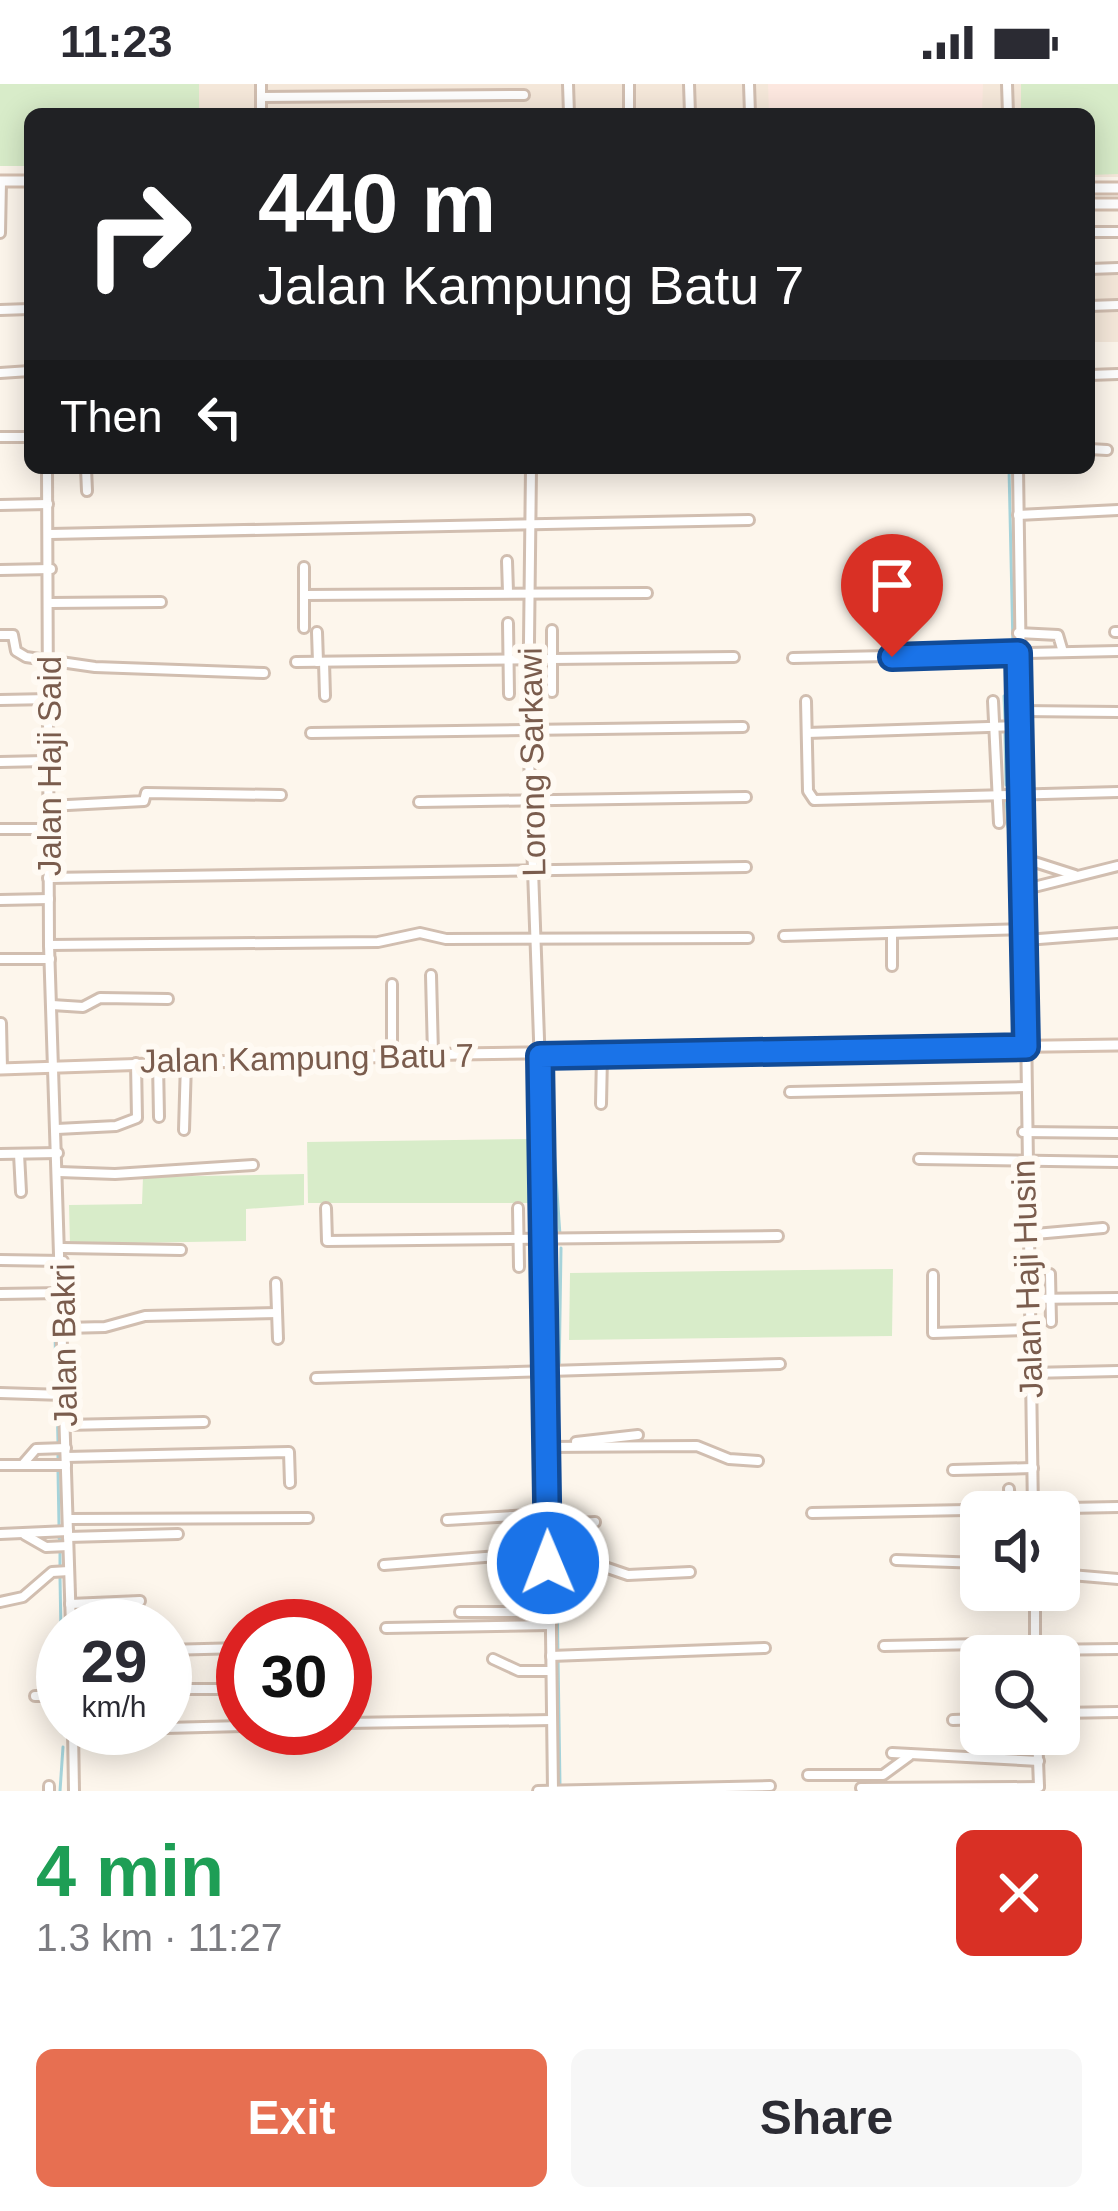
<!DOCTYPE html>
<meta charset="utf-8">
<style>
body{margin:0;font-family:Arial,sans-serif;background:#f7f7f7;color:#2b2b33;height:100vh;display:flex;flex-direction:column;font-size:45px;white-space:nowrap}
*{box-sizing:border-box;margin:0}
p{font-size:39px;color:#7c7c81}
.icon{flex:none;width:66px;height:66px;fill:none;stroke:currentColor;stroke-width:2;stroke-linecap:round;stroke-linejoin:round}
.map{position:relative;height:1707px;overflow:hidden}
.panel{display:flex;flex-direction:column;background:#fff;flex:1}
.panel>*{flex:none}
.hud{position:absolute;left:24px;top:24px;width:1071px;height:366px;border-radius:18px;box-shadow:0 6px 30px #0003;background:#202124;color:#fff;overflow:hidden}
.fabs{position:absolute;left:960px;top:1407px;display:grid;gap:24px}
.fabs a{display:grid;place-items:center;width:120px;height:120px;border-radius:18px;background:#fff;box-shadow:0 6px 30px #0003;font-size:60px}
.speed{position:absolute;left:36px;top:1515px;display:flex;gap:24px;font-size:60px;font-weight:700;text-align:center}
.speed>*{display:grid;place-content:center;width:156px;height:156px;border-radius:50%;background:#fff;box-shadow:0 6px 30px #0003;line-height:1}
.speed small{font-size:30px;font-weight:400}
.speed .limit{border:18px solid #d22;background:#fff;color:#111}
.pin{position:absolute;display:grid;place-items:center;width:102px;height:102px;color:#fff;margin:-123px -51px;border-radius:50% 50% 50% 0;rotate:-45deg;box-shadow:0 0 12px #0007}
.pin .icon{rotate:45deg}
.me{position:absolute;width:132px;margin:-66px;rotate:359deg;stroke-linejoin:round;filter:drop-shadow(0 0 9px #0008)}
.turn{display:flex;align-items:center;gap:42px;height:252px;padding:0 36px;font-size:54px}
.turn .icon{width:156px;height:156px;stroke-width:2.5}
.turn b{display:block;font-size:84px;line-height:102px}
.then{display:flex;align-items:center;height:114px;padding:0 36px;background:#0003;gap:24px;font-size:45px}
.round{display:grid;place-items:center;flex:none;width:126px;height:126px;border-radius:18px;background:#f7f7f7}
.headline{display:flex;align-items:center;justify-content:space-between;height:204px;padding:0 36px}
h1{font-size:72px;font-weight:800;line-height:90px;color:#1e9e55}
.primary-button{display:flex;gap:24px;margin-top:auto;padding:24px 36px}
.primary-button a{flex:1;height:138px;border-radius:18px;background:#e76f51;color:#fff;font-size:48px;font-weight:800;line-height:138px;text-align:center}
.primary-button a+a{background:#f7f7f7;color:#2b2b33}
.status{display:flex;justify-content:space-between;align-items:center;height:84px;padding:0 60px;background:#fff;direction:ltr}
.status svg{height:33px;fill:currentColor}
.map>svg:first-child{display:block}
.residential{fill:#f5e8da}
.commercial{fill:#fde8e0}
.green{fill:#d8ecc9}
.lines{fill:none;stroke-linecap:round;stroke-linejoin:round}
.stream{stroke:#a5d3da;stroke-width:3}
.street-casing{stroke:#d1beb0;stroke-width:14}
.secondary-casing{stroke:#d6c0b0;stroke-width:15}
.street{stroke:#fff;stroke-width:8}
.secondary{stroke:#fff;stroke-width:9}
.route-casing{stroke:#114b97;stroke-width:30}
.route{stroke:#1a73e8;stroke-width:21}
.labels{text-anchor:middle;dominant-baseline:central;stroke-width:12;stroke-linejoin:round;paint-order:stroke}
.street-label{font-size:33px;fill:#7a5c4d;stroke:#fffaf3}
</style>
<div class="status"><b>11:23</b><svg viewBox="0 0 49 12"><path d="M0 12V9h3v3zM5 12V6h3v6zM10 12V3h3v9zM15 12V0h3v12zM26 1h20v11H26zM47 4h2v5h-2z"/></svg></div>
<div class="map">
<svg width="1118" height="1707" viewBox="0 0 1118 1707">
<rect width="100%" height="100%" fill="#fdf6ec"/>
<!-- residential -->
<g class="residential">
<polygon points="199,0 1118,0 1118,93 1089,93 1089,30 199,30"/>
<rect x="1089" y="190" width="29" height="68"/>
</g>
<!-- commercial -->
<polygon class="commercial" points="768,0 983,0 982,30 769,30"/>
<!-- green -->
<g class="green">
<polygon points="0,0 199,0 199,30 30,30 30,82 0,82"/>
<polygon points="1021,0 1118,0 1118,90 1089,91 1089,30 1021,30"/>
<polygon points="531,1055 532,1119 308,1119 307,1058"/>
<polygon points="304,1090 304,1121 246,1125 246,1157 70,1160 69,1121 142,1120 143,1093"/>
<polygon points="893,1185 892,1252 569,1256 570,1189"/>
</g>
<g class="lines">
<!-- stream -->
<g class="stream">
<polyline points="1005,636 1004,612 1014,606 1009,384"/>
<polyline points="1005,649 1006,701"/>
<polyline points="1006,716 1008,743"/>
<polyline points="548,979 560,1151"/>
<polyline points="55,1215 55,1233"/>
<polyline points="55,1246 56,1304"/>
<polyline points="57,1317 58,1358"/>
<polyline points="58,1370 58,1375"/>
<polyline points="58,1387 59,1441"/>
<polyline points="557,1425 561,1164"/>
<polyline points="555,1442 557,1497"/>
<polyline points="59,1454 60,1456"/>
<polyline points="60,1468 60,1481"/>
<polyline points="60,1494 62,1605"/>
<polyline points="557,1509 560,1702"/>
<polyline points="62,1619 63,1650"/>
<polyline points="60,1707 63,1663"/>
</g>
<defs>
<g id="street">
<polyline points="261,0 261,30"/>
<polyline points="568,0 569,30"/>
<polyline points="629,0 629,30"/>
<polyline points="689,0 690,30"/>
<polyline points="749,0 750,30"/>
<polyline points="1007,0 1008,30"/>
<polyline points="261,13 524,11"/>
<polyline points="1089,148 1118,148"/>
<polyline points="0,149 1,97"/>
<polyline points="1089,185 1118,184"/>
<polyline points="1089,222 1118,221"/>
<polyline points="0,226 30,225"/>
<polyline points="0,289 30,287"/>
<polyline points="1089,291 1118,290"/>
<polyline points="0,353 30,353"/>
<polyline points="1089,365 1107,366"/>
<polyline points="47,384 49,861 71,1542"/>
<polyline points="86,384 87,407"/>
<polyline points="531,384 528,644 546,1153 553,1707"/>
<path d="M1018,384C1020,732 1026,1080 1033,1428"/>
<polyline points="0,421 48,420"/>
<polyline points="1018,431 1118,426"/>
<polyline points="50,450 749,436"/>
<polyline points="507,477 508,508"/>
<polyline points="304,483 304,544"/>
<polyline points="0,486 51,485"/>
<polyline points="304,511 647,509"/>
<polyline points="50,519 161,518"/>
<polyline points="508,539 509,610"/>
<polyline points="552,546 552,608"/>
<polyline points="317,548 318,578"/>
<polyline points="1115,548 1118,548"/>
<polyline points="1018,549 1058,551 1063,568"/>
<polyline points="0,551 13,551 16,567 26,573 95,583 264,589"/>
<polyline points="793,574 1118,567"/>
<polyline points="296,578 734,573"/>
<polyline points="324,578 325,612"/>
<polyline points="0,616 50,615"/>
<polyline points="806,617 808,707 814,716 1118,708"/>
<polyline points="993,617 999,739"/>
<polyline points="1019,627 1118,628"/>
<polyline points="311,649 743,643"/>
<polyline points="807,649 1020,642"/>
<polyline points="0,678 46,677"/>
<polyline points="419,718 746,713"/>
<polyline points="49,722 144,717 146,709 281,711"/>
<polyline points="0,745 48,745"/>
<polyline points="1025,775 1075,791"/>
<polyline points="48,794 746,783"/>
<polyline points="1026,805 1118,782"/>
<polyline points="0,816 49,815"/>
<polyline points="892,851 892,882"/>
<polyline points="784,852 1026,845"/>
<polyline points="1026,856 1118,849"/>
<polyline points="49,861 378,858 420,849 446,855 748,854"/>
<polyline points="0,875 50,875"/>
<polyline points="431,891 433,970"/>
<polyline points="52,921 83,923 100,914 168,915"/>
<polyline points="1,939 2,985"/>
<polyline points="392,971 392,900"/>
<polyline points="158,979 159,1033"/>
<polyline points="790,1008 1025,1003"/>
<polyline points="601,1020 602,972"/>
<polyline points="57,1045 116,1042 137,1034 136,979"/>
<polyline points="184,1046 186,978"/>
<polyline points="1023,1048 1118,1049"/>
<polyline points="0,1070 58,1069"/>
<polyline points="19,1070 21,1108"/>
<polyline points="919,1075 1118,1078"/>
<polyline points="59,1088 115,1090 253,1081"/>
<polyline points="326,1124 327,1157 778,1152"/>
<polyline points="518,1124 519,1183"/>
<polyline points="1024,1151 1103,1144"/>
<polyline points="63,1164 181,1166"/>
<polyline points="0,1176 63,1177"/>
<polyline points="1050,1190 1051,1238"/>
<polyline points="933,1191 933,1249 1029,1246"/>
<polyline points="276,1199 278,1255"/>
<polyline points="0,1210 63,1209"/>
<polyline points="1027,1215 1118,1214"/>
<polyline points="64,1244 105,1243 145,1232 277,1229"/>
<polyline points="1030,1289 1118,1287"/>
<polyline points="316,1294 780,1280"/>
<polyline points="0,1309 64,1311"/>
<polyline points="65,1341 204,1338"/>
<polyline points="576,1358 638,1351"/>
<polyline points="546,1363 697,1362 729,1375 758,1377"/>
<polyline points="66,1373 289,1368 290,1399"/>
<polyline points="23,1380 36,1365 66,1364"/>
<polyline points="0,1381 66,1381"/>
<polyline points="953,1386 1033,1384"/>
<polyline points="1009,1405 1010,1425"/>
<polyline points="812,1429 1118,1423"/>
<polyline points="68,1435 308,1434"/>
<polyline points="447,1436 547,1430 562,1440 595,1438"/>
<polyline points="0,1450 68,1447"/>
<polyline points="25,1451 46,1463 68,1462"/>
<polyline points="68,1453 178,1450"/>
<polyline points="896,1476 981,1479"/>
<polyline points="549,1479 584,1476 628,1491 690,1488"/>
<polyline points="384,1481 548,1468"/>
<polyline points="1059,1490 1118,1495"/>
<polyline points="1035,1506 1035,1572"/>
<polyline points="0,1518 23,1513 52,1488 69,1487"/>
<polyline points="70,1520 140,1517"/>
<polyline points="460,1528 551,1528"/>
<polyline points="386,1544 551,1541"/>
<polyline points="884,1562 1035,1559"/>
<polyline points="165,1566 243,1564"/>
<polyline points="1035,1566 1118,1565"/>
<polyline points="551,1572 765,1564"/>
<polyline points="493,1575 519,1587 551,1587"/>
<polyline points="165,1605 243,1605"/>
<polyline points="35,1612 63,1612"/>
<polyline points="1059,1629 1118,1628"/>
<polyline points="953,1636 981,1635"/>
<polyline points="345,1639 552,1636"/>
<polyline points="165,1644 243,1642"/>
<polyline points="73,1645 74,1707"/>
<polyline points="73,1646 160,1644"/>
<polyline points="1037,1650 1039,1702"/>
<polyline points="892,1669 1039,1677"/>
<polyline points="808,1691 883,1691 909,1672"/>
<polyline points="49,1702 49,1707"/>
<polyline points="861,1704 1039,1703"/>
<polyline points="538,1707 770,1702"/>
</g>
<g id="secondary">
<polyline points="0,97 30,97"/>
<polyline points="1089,104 1118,104"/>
<polyline points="1089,120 1118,120"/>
<polyline points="0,985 458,970 1118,961"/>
</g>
</defs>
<!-- street casing -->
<use href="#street" class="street-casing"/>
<!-- secondary casing -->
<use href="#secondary" class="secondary-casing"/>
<!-- street -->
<use href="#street" class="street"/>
<!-- secondary -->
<use href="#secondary" class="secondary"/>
</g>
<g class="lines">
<defs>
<polyline id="route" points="548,1479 540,972 1026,963 1018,569 892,573"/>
</defs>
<!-- route casing -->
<use href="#route" class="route-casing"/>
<!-- route -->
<use href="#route" class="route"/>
</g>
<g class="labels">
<!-- street labels -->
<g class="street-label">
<text transform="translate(532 678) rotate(-91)">Lorong Sarkawi</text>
<text transform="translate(49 682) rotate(-90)">Jalan Haji Said</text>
<text transform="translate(307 974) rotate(-1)">Jalan Kampung Batu 7</text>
<text transform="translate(1027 1195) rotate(-92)">Jalan Haji Husin</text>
<text transform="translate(64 1261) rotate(-91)">Jalan Bakri</text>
</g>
</g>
</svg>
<div class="fabs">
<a><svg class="icon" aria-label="sound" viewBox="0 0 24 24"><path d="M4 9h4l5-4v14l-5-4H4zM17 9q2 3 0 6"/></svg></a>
<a><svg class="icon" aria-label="search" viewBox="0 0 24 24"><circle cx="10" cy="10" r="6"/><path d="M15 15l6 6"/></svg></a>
</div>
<div class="speed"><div>29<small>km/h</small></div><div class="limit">30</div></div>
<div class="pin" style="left:892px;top:573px;background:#d93025"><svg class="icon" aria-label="arrive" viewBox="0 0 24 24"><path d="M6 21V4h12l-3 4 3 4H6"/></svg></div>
<svg class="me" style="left:548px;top:1479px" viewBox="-20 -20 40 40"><circle r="17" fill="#1a73e8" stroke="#fff" stroke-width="3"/><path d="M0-11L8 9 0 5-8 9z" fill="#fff"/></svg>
<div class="hud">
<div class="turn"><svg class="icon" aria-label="right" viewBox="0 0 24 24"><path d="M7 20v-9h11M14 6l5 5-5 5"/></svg><div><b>440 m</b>Jalan Kampung Batu 7</div></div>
<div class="then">Then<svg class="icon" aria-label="left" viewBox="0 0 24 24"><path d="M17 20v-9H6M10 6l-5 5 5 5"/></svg></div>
</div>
</div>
<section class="panel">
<div class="headline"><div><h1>4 min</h1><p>1.3 km · 11:27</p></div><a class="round" style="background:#d93025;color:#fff"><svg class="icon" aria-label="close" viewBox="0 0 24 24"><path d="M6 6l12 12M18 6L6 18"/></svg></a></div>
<div class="primary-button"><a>Exit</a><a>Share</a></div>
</section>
